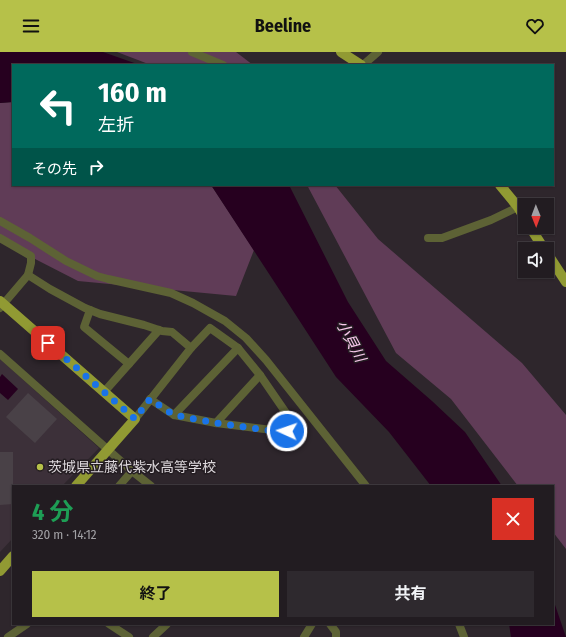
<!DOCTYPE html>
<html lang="ja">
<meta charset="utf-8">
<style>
body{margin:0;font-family:"Fira Sans Condensed","Noto Sans JP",sans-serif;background:#2e292e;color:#f1f3f6;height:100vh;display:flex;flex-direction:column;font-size:15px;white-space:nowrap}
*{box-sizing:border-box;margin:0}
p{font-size:13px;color:#a2a1a5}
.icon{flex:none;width:22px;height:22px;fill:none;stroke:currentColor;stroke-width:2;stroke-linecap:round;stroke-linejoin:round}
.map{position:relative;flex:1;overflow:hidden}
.details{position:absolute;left:12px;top:433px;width:542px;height:140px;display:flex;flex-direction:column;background:#221c21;border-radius:0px;box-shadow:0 1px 3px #0004,0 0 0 1px #3f3a3f}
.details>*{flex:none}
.top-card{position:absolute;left:12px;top:12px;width:542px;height:122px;border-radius:0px;box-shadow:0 1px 3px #0004,0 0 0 1px #3f3a3f;background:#00695c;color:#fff;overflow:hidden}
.needle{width:26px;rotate:179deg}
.controls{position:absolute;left:518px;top:146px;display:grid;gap:8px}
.controls a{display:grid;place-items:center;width:36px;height:36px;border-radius:0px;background:#221c21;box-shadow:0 1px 3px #0004,0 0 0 1px #3f3a3f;font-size:20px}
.pin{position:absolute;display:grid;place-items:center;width:34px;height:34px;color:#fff;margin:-17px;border-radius:8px;box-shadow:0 2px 6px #0006}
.me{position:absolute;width:44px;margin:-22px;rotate:273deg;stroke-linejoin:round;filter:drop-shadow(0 0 3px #0008)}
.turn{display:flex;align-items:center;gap:14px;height:84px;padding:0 20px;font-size:18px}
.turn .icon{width:52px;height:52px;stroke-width:2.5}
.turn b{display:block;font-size:28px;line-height:34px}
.then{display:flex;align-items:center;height:38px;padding:0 20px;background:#0003;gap:8px;font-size:15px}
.round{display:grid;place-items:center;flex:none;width:42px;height:42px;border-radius:0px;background:#2e292e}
.headline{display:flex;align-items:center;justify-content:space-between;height:68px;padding:0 20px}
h1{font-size:24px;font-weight:700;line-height:30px;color:#1e9e55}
.action{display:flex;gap:8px;margin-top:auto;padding:8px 20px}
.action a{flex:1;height:46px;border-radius:0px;background:#b6c149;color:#111;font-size:16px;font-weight:700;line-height:46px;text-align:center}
.action a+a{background:#2e292e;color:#f1f3f6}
header{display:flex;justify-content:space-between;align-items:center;height:52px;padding:0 20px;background:#b6c149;color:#111;font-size:18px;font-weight:700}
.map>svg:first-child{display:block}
.built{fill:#3c3039}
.green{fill:#603c57}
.water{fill:#26001f}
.building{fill:#494147}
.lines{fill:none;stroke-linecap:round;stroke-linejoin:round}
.minor{stroke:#5d6235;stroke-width:8}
.major{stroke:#919a33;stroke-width:10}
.route{stroke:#1a73e8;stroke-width:7;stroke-dasharray:0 12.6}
.poi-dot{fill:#b6c149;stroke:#241d22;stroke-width:1.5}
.labels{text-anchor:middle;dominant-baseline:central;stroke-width:3;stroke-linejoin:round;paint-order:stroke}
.poi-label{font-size:14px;fill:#dcd7db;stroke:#241d22;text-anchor:start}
.water-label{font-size:15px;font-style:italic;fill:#f7c7eb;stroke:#241d22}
</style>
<header><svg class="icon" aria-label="menu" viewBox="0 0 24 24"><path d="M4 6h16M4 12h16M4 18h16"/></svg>Beeline<svg class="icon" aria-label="heart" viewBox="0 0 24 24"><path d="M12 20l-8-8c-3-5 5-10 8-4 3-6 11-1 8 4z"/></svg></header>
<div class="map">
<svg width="566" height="585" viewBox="0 0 566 585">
<rect width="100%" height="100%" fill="#2e262c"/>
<!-- built -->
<polygon class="built" points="0,307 99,396 62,434 13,434 13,486 0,500"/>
<!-- green -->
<g class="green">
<polygon points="117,0 236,0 253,13 151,13"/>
<polygon points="13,50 13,133 211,133 254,198 236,244 78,229 0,189 0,51"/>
<polygon points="307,133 335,133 378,187 522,311 566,363 566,497 553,480 553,434 518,434 451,347 396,301"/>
</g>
<!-- water -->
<g class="water">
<polygon points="0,0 103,0 140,13 13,13 13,50 0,51"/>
<polygon points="211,133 289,133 348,250 386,309 432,349 465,380 502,434 431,434 389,380 336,325 275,231"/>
<polygon points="2,322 18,337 8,348 0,341 0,325"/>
<polygon points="553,547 566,585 511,585 509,572 553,572"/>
</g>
<!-- building -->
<g class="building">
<polygon points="28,341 57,367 35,391 6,365"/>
<polygon points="0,400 13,400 13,452 0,453"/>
</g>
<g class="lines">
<!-- minor -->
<g class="minor">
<polyline points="192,0 223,13"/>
<polyline points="363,13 378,0"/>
<polyline points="0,169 30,186 66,209 97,224 108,227 171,241 193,251 225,269 246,286 266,308 366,434"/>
<polyline points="0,186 31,204 31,211 28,223 0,256"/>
<polyline points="428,186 442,186 491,168 518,155"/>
<polyline points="28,223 50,237 85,256 100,262 144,273 162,279 172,280 191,296 135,367"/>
<polyline points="90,258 84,275 129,312"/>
<polyline points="0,302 132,419 151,434"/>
<polyline points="104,340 159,278"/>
<polyline points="150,347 174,363 216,371 280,379 287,379 293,371 260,323 238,296 210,276 191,296"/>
<polyline points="174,363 238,296"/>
<polyline points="216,371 260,323"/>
<polyline points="119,434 132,419"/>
<polyline points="109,572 129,585"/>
<polyline points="330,572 336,580 336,585"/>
<polyline points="459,572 464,585"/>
<polyline points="8,585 27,572"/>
<polyline points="153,585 167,572"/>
<polyline points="304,585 312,572"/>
</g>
<!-- major -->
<g class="major">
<polyline points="341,0 361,13"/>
<polyline points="500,133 518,155 525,167"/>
<polyline points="530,175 544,197"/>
<polyline points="547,201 566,230"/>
<polyline points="0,249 135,367 76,434"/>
<polyline points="0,519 13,504"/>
</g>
</g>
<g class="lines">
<!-- route -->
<polyline class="route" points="48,291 135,367 150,347 174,363 216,371 280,380 287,379"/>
</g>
<!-- markers -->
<circle class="poi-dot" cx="40" cy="415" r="4"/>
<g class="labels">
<!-- poi labels -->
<g class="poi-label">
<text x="48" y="415">茨城県立藤代紫水高等学校</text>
</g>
<!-- water labels -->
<g class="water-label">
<text transform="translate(351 289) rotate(62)">小貝川</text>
</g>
</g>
</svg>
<div class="controls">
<a><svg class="needle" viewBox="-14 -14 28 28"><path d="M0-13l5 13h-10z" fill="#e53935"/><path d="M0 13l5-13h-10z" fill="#a2a1a5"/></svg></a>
<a><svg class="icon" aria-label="sound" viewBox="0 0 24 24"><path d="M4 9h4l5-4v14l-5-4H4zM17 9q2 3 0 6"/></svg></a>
</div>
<div class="pin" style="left:48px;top:291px;background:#d93025"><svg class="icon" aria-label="arrive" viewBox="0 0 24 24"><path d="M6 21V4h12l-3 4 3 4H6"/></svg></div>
<svg class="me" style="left:287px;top:379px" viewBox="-20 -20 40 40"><circle r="17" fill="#1a73e8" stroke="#fff" stroke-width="3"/><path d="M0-11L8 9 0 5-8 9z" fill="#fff"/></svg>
<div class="top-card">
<div class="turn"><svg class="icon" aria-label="left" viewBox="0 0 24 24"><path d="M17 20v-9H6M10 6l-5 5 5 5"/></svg><div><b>160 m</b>左折</div></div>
<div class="then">その先<svg class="icon" aria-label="right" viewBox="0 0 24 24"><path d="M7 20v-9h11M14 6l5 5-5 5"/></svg></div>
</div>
<section class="details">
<div class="headline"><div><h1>4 分</h1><p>320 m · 14:12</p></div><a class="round" style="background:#d93025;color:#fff"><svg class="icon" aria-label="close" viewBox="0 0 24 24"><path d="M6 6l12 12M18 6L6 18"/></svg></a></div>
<div class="action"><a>終了</a><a>共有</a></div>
</section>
</div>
